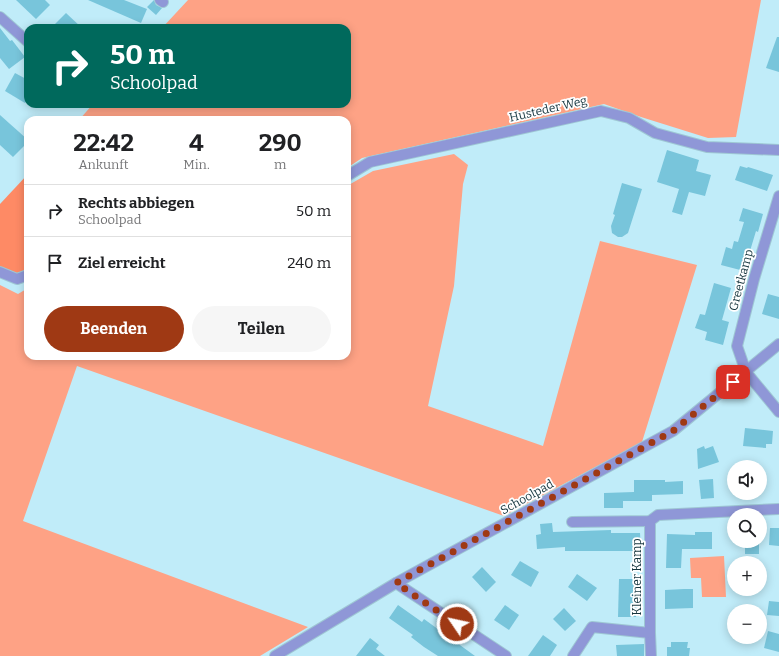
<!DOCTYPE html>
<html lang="de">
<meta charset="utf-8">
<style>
body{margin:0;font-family:Bitter,serif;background:#f6f6f6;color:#202124;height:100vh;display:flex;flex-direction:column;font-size:15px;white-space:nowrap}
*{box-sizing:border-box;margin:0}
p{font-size:13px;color:#757577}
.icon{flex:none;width:22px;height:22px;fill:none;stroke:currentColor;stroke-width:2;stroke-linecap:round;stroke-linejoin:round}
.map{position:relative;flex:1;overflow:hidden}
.sheet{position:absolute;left:24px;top:116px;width:327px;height:244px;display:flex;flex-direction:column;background:#fff;border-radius:12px;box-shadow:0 2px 10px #0003}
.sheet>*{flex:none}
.guide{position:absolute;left:24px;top:24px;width:327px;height:84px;border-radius:12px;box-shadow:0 2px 10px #0003;background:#00695c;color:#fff;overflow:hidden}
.controls{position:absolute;left:727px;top:460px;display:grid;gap:8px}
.controls a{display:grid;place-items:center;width:40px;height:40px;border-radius:50%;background:#fff;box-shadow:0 2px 10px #0003;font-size:20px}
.pin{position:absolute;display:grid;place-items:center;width:34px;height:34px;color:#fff;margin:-17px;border-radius:8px;box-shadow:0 2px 6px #0006}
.me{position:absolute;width:44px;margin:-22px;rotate:304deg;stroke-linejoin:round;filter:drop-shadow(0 0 3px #0008)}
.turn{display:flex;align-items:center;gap:14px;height:84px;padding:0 20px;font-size:18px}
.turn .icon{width:52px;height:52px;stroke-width:2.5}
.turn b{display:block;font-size:28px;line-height:34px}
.eta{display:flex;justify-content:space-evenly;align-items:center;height:68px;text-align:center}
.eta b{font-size:24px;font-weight:700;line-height:28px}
.cta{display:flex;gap:8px;margin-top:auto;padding:8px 20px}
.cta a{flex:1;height:46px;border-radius:24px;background:#9f3914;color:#fff;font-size:16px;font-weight:700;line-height:46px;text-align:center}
.cta a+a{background:#f6f6f6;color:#202124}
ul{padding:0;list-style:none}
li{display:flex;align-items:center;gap:12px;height:52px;padding:0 20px;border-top:1px solid #e0e0e0}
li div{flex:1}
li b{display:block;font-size:15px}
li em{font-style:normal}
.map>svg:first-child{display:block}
.green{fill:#fea285}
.forest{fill:#fe8a65}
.building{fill:#78c5db}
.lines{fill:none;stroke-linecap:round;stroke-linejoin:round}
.minor-casing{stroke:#9ec7d4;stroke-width:12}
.minor{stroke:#8f97d7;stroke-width:10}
.route{stroke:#9f3914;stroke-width:7;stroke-dasharray:0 12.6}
.labels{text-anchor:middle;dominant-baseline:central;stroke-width:3.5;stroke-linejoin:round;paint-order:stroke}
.street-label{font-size:12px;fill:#15353e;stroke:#fff}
</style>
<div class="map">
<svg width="779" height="656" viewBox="0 0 779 656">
<rect width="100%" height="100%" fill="#c0ecf9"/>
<!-- green -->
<g class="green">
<polygon points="188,0 761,0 736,137 708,138 641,117 604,104 362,158 347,168 347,120 79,120 93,104 347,104 347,28 162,28"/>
<polygon points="454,154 468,165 463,184 454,286 428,406 543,446 600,241 697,265 642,442 504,516 77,366 23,521 308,627 260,656 0,656 0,285 18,294 28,288 28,356 347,356 347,186 373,171"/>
<polygon points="724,556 726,597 702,597 701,578 691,578 690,558"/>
</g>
<!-- forest -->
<polygon class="forest" points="28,174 28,270 17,275 0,267 0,204"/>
<!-- building -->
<g class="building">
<polygon points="16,0 45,0 50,5 36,19"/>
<polygon points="88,0 124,0 147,9 141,23"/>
<polygon points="154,0 156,5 162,8 156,15 147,7"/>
<polygon points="66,13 82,28 51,28"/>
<polygon points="0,28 10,41 12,40 25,57 9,69 0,58"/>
<polygon points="777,37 779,37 779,72 766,68"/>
<polygon points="15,73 28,80 28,98 25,103 5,91"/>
<polygon points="0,115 28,140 28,142 13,157 0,145"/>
<polygon points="667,150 699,160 696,171 711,175 705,196 689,192 682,215 672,212 679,189 657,182"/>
<polygon points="740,166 747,168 748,167 773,175 767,191 735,180"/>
<polygon points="622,183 642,189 628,233 622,237 618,237 612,233 611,226 615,215 613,214"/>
<polygon points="743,208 763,214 758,232 756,231 744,271 721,265 726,247 732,249 734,241 738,242 744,222 739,221"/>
<polygon points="714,283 731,288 722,320 729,322 723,345 705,340 707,332 695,328 700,314 705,315"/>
<polygon points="768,294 779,297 779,319 762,314"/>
<polygon points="745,428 773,431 772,444 766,444 766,448 743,446"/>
<polygon points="704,446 705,449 713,446 719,462 698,469 697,449"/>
<polygon points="713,479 714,498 701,499 699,480"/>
<polygon points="634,480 665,480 665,482 683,481 683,494 652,495 652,501 623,501 623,508 604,508 604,493 634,492"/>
<polygon points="552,523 553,532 611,530 611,533 640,533 641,551 565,551 565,547 537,549 536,535 541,534 540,524"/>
<polygon points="770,528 779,528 779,546 769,545"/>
<polygon points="695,532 712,532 712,549 682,549 681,568 666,568 667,534 695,535"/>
<rect x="745" y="541" width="14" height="13"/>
<polygon points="520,561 539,572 531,587 511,575"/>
<polygon points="482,567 496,582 486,592 472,577"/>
<polygon points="577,574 597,588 587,601 568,587"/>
<polygon points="619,579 637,579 636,617 618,617"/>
<polygon points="684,589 693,589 693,608 665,609 665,590"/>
<polygon points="769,601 779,602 779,616 767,615"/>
<polygon points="398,605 422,622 424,619 475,656 438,656 424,647 411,637 413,635 389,618"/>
<polygon points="505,605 519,615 509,630 494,620"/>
<polygon points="564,608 576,621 565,631 553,619"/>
<polygon points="768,631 779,634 779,652 764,648"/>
<polygon points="543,635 557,645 550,656 528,656"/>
<polygon points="370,638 379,645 376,649 385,656 356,656"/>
<polygon points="671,642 688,642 687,648 690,648 689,656 667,656 667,647 671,647"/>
<polygon points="644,644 644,656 617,656 616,645"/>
</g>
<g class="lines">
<defs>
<g id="minor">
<polyline points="160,0 163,2"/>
<polyline points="0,17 28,42"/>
<polyline points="347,176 370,162 601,111 629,118 655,133 707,147 779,150"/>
<polyline points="779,196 754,279 737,346 746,372 779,412"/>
<polyline points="0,272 17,279 28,275"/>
<polyline points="572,522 650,521 658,515 779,509"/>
<polyline points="396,583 506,656"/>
<polyline points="650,633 651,656"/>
<polyline points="275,656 396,583 673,431 779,344"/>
<polyline points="573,656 592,627 650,633 650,521"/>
</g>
</defs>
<!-- minor casing -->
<use href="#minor" class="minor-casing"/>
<!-- minor -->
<use href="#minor" class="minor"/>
</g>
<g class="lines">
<!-- route -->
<polyline class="route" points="457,624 396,583 673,431 733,382"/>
</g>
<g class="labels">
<!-- street labels -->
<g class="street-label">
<text transform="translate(548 109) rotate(-13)">Husteder Weg</text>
<text transform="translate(741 280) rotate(-75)">Greetkamp</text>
<text transform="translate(527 497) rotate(-29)">Schoolpad</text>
<text transform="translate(637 577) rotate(-90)">Kleiner Kamp</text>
</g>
</g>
</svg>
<div class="controls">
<a><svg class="icon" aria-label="sound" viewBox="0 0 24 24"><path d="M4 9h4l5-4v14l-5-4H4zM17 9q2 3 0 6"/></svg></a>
<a><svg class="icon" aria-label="search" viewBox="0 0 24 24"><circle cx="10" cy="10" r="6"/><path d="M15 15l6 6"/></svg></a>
<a>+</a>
<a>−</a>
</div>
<div class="pin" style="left:733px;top:382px;background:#d93025"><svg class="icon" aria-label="arrive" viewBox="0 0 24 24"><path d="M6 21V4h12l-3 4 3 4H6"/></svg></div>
<svg class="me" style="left:457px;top:624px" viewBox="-20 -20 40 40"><circle r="17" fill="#9f3914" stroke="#fff" stroke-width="3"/><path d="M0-11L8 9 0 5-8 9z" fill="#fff"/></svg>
<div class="guide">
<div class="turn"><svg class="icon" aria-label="right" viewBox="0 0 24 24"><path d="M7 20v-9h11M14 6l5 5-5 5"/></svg><div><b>50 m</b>Schoolpad</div></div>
</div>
<section class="sheet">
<div class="eta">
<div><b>22:42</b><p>Ankunft</p></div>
<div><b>4</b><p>Min.</p></div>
<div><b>290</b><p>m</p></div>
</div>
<ul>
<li><svg class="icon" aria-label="right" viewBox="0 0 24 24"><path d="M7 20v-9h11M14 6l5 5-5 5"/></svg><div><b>Rechts abbiegen</b><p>Schoolpad</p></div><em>50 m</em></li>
<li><svg class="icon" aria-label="arrive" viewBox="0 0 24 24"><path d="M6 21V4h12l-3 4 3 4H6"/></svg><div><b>Ziel erreicht</b></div><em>240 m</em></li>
</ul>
<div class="cta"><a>Beenden</a><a>Teilen</a></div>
</section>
</div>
